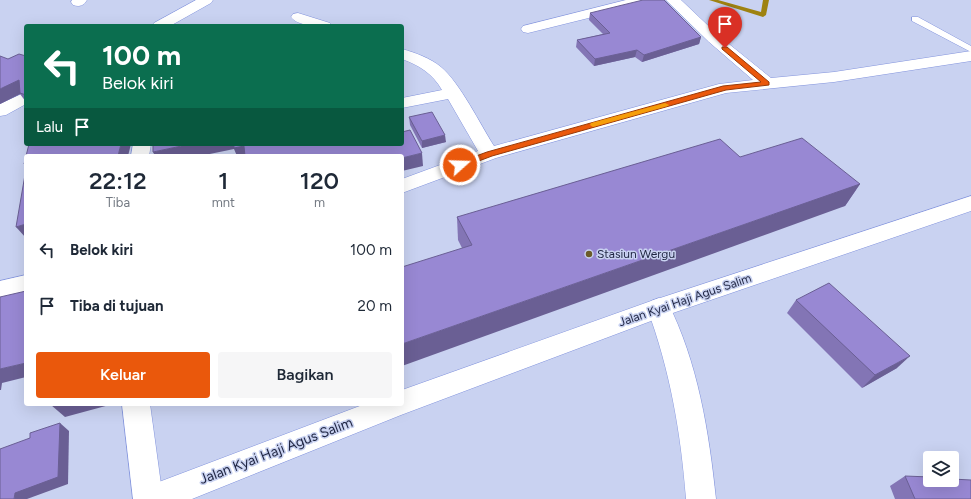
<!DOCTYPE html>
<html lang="id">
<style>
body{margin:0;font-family:Figtree,sans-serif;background:#f6f6f7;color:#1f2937;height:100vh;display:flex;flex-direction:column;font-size:15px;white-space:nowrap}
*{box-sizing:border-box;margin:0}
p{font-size:13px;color:#747a83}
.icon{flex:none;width:22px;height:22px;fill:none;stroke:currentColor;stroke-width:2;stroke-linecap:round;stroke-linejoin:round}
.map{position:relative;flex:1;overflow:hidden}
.panel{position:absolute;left:24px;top:154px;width:380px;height:252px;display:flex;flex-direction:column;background:#fff;border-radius:4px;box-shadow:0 4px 16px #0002}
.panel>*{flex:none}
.guide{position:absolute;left:24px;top:24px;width:380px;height:122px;border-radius:4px;box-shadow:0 4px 16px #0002;background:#0b6e4f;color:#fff;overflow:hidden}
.tools{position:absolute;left:923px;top:451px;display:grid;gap:8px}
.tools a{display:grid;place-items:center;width:36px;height:36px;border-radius:4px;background:#fff;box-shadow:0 4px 16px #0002;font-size:20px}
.pin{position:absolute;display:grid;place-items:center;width:34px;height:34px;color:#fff;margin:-41px -17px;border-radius:50% 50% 50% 0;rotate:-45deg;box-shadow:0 0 4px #0007}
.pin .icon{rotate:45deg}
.me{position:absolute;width:44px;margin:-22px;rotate:70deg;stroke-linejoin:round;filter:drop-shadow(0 0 3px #0008)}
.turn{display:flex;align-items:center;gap:14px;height:84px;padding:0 12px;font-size:18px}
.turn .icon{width:52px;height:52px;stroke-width:2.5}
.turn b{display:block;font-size:28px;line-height:34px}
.then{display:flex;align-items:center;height:38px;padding:0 12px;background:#0003;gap:8px;font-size:15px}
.eta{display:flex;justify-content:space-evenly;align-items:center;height:68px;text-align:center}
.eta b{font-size:24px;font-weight:600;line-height:28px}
.cta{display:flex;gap:8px;margin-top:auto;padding:8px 12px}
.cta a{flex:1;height:46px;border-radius:4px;background:#ea580c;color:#fff;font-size:16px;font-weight:600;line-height:46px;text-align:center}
.cta a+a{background:#f6f6f7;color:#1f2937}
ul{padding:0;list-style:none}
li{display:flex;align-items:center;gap:12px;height:56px;padding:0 12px}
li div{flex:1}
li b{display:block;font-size:15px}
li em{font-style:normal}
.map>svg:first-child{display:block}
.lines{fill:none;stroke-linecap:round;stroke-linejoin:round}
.stream{fill:#9e8210;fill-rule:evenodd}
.lane-casing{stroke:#8394dd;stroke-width:1}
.street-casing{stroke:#8394dd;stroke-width:1}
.secondary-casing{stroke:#8394dd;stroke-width:1}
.lane{fill:#fff;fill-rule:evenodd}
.street{fill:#fff;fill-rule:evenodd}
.secondary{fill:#fff;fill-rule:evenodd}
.wall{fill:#8375b5}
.shaded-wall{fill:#6a5f94}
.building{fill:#9888d3;stroke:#6a5f94}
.route{fill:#ea580c;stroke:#983908}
.slow{fill:#f59e0b}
.poi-dot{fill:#6b5b29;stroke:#c9d2f1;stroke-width:1.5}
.labels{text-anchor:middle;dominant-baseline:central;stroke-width:3;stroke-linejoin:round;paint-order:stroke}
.poi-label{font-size:12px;fill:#1f2542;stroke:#c9d2f1;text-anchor:start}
.street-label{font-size:12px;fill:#1f2542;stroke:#c9d2f1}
.near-street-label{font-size:14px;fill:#1f2542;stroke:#c9d2f1}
</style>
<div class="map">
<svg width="971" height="499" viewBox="0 0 971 499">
<rect width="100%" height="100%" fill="#c9d2f1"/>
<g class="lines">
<!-- stream -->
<polygon class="stream" points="709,0 718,0 761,12 763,0 769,0 766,15 763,17"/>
<defs>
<polygon id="lane" points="912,17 918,17 971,46 971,52 912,21"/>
<g id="street">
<path d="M72,0H87C83,6 80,7 73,5L71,2Z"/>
<polygon points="196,0 213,0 211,3 170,26 152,26 154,23"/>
<polygon points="626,0 651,0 649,3 528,33 523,32 521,29 523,26"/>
<path d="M666,0H681L719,36L771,78L834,72L971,51V61L834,82L726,93L496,158L402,193V179L478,151L448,99L402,108V98L442,90C433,74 419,65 402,59V49C416,53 430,58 441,67C460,83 480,124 494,146L719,84L753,80L709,42Z"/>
<path d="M298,13L330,23L332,26C321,26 298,27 291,17L293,14Z"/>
<polygon points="26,92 26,104 6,115 0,116 0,104"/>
<polygon points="133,144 151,144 149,156 131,156"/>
<polygon points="26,275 26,293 0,299 0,281"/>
<path d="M659,298L667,301C698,362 709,432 716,499H686C681,433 670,370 647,308L651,301Z"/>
<polygon points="122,404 150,404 163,499 133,499"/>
</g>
<polygon id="secondary" points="971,196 971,211 667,315 401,415 192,499 139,499 143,488 365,404 402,404 402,390 651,301"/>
</defs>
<!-- lane casing -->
<use href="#lane" class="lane-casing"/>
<!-- street casing -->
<use href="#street" class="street-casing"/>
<!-- secondary casing -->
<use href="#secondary" class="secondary-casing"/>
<!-- lane -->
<use href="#lane" class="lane"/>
<!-- street -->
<use href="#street" class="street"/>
<!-- secondary -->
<use href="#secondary" class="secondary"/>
</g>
<!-- wall -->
<g class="wall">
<polygon points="590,13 701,37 699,44 642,62 635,57 594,66 576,47 577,40 603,34 589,20"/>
<polygon points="26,56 26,102 20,94 0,104 8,59"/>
<polygon points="409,117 446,142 422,148 410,125"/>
<polygon points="740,157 860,184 845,206 462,248 458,240 457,217"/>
<polygon points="796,300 897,368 862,388 787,313"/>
<polygon points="905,476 971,499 895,499 890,486"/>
</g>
<!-- shaded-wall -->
<g class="shaded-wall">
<polygon points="701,37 699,44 642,62 644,55"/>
<polygon points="637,50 635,57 594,66 595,59"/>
<polygon points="19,80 26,91 0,104 0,89"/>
<polygon points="445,135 446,142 422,148 422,141"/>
<polygon points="121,144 131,144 128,156 118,156"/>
<polygon points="191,144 237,144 244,146 248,156 237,156 234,149 200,156 155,156 153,152"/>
<polygon points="422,153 423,166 402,171 402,158"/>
<polygon points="860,184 845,206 402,366 402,344"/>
<polygon points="26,224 26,238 16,227"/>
<polygon points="910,356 897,368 862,388 875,375"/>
<polygon points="26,363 26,377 2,383 1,390 0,390 0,369"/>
<polygon points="55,404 113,404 65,417 51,405"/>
<polygon points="60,423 69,431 68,484 27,499 14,499 15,493"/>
</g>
<!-- building -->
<g class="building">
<polygon points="643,0 664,0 701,37 644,55 637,50 595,59 577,40 610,33 590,13"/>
<polygon points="19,54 26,56 26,95 20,93 19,80 0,89 0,56 8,59"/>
<polygon points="432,112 445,135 422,141 409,117"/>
<polygon points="410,130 422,153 402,158 402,156 245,156 244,146 234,148 234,144 402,144 402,132"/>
<polygon points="802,138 860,184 402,344 402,267 472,245 457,217 720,139 740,157"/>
<polygon points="29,144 121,144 118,156 26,156"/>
<polygon points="153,144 191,144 153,152"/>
<polygon points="26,157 26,164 24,164"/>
<polygon points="26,169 26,224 16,227"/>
<polygon points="829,283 910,356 875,375 796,300"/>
<polygon points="26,291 26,363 0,369 0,297"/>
<polygon points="60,423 58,477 15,493 14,499 0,499 0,449 30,438 30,433"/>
<polygon points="905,476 930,477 930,480 952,480 952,479 971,480 971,499 915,499"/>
</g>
<!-- route -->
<polygon class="route" points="722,47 727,47 769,82 769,85 726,90 492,156 463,167 457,167 456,165 457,163 487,152 723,86 761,82 722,49"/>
<!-- slow -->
<polygon class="slow" points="665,103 669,105 668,106 593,127 590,125 591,123"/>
<!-- markers -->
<circle class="poi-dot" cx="589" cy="254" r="4"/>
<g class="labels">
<!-- poi labels -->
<g class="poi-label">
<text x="597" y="254">Stasiun Wergu</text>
</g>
<!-- street labels -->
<g class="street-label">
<text transform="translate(685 300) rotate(-19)">Jalan Kyai Haji Agus Salim</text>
</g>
<!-- near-street labels -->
<g class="near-street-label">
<text transform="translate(276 451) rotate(-21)">Jalan Kyai Haji Agus Salim</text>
</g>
</g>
</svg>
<div class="tools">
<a><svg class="icon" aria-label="layers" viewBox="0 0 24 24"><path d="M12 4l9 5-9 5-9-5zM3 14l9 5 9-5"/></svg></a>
</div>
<div class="pin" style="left:725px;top:48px;background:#d93025"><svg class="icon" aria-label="arrive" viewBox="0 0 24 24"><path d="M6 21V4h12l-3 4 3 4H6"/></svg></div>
<svg class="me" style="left:460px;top:165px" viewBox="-20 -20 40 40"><circle r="17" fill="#ea580c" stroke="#fff" stroke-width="3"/><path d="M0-11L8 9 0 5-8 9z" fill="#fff"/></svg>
<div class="guide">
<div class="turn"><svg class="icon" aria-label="left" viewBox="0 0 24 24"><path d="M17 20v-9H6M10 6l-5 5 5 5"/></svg><div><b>100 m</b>Belok kiri</div></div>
<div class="then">Lalu<svg class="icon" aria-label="arrive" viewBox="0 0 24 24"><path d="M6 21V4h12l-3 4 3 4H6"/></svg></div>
</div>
<section class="panel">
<div class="eta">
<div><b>22:12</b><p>Tiba</p></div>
<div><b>1</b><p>mnt</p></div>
<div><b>120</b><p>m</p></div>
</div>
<ul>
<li><svg class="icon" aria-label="left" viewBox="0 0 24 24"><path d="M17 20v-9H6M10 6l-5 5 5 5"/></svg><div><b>Belok kiri</b></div><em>100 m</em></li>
<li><svg class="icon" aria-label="arrive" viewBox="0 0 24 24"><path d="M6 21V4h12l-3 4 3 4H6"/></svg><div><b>Tiba di tujuan</b></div><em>20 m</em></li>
</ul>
<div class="cta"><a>Keluar</a><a>Bagikan</a></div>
</section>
</div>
